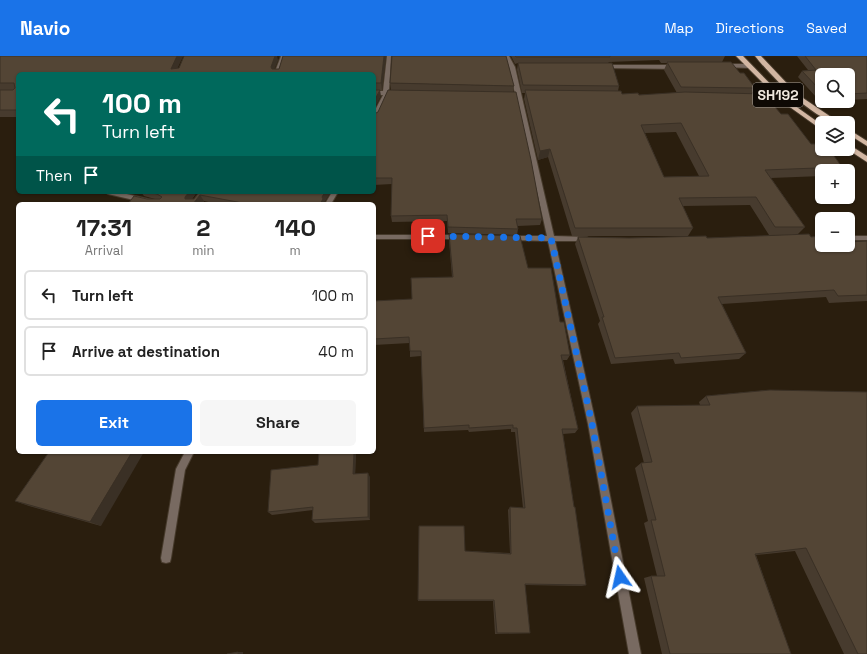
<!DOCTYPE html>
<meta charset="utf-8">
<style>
body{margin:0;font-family:"Space Grotesk",sans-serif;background:#f6f6f6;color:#222;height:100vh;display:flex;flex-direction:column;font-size:15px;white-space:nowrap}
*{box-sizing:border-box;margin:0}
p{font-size:13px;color:#767676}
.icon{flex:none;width:22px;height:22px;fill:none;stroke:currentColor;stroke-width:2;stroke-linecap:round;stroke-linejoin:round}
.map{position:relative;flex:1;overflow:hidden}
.panel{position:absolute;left:16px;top:146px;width:360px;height:252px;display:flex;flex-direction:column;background:#fff;border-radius:6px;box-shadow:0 1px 3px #0004}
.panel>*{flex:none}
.hud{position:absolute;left:16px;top:16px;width:360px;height:122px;border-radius:6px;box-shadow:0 1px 3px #0004;background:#00695c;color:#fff;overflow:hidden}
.fabs{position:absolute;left:815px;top:12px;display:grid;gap:8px}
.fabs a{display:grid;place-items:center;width:40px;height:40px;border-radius:6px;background:#fff;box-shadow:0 1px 3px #0004;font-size:20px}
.pin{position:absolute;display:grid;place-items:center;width:34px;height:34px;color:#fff;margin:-17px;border-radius:8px;box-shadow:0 2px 6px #0006}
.me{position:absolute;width:44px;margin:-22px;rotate:349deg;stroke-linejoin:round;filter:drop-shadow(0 0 3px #0008)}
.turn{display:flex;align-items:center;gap:14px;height:84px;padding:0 20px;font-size:18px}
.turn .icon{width:52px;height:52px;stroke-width:2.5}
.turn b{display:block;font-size:28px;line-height:34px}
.then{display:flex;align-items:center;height:38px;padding:0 20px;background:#0003;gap:8px;font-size:15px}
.eta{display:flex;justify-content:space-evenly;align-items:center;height:68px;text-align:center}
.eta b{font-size:24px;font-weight:600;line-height:28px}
.primary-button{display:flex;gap:8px;margin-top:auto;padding:8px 20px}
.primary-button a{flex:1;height:46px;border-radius:6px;background:#1a73e8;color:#fff;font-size:16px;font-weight:600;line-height:46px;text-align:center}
.primary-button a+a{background:#f6f6f6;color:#222}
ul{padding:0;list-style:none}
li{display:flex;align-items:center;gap:12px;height:50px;margin:0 8px 6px;padding:0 12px;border:2px solid #e0e0e0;border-radius:6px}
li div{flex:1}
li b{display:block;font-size:15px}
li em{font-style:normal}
header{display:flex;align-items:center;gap:24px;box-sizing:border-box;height:56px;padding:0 20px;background:#1a73e8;color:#fff}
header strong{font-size:19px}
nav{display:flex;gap:22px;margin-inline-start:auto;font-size:14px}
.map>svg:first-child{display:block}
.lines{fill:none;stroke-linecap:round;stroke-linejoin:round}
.minor-casing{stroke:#463a2b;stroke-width:2}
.primary-casing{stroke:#463a2b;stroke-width:2}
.minor{fill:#786a61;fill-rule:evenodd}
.primary{fill:#d2b6a2;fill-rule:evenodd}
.wall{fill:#473b2e;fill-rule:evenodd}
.shaded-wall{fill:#3a3025}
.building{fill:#534535;stroke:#3a3025;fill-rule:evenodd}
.route{stroke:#1a73e8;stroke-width:7;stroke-dasharray:0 12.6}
.labels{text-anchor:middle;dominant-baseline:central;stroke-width:4;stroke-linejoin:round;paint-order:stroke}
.shield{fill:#0e0904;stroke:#aca49c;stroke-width:1}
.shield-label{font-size:14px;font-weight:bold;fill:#efe7dd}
</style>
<header>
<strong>Navio</strong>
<nav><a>Map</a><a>Directions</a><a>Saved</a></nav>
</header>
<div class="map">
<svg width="867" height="598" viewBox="0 0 867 598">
<rect width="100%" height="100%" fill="#2a1e0e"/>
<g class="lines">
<defs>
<g id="minor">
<polygon points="281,0 285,0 280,18 274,18"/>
<polygon points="387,0 391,0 389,35 398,35 401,37 398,39 388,39 377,62 374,64 374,56 383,39 374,39 374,35 383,35"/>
<polygon points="505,0 509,0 515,11 554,180 587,181 590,183 587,185 555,185 596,368 641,598 629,598 588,368 548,185 511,184 508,182 511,180 547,180 509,11"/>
<polygon points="724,8 749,8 752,10 749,12 722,11 721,10"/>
<polygon points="604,9 677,9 680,11 677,13 602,12 601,11"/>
<polygon points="757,39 782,41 785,43 782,45 755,42 755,40"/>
<polygon points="105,136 118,136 161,146 164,148 151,148 108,138"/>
<polygon points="332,136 338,136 331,148 325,148"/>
<polygon points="374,179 459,179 462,181 459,183 374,183"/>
<rect x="848" y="180" width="19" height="4"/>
<polygon points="185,396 194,396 185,414 171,502 170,506 166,507 162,506 161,502 176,413"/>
</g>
<g id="primary">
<polygon points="736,0 743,0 784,42 822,69 822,74 780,44"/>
<path d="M755,0H761L797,38L840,67C816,67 770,19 755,0Z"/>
<polygon points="848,73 867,85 867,90 848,78"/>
<polygon points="848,88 867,100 867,106 847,93"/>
</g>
</defs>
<!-- minor casing -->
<use href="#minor" class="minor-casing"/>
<!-- primary casing -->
<use href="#primary" class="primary-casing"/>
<!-- minor -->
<use href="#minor" class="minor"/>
<!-- primary -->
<use href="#primary" class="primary"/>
</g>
<!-- wall -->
<g class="wall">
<polygon points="0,0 183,0 177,12 278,4 274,13 279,13 283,0 386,0 382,34 374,34 374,18 18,18 18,61 0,61 0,34 13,34 0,34"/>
<path d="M511,0H725L722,6L740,17L755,32L752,37L781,58L811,88L842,111L838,115H822V120L771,122L805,171L797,179H769L750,149L683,150L693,172L688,180H572L548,101L538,104L524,43L525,37H522L517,14L518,7L515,8ZM659,4L661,7H667L664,14L677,37L639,39L622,38L618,35L619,30L608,7L609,6ZM676,76L699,120L664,121L645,77Z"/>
<polygon points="797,0 867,0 867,43 848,44 848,19 822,19 822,44 816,41 798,21 802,15 808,14"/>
<polygon points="390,27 514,30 513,36 542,163 540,169 518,170 518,173 517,179 448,177 447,165 392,166 391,160 392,128 374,129 374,58 443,35 391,34"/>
<polygon points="141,136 197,136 192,143 194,143 199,136 324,147 324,148 217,148 204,145 202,148 128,148 147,143 155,143 144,140"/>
<polygon points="449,178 528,212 560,266 570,299 567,304 563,304 578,373 575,377 563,378 586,529 582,530 525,529 530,577 495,578 493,545 418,545 418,544 465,495 510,497 508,454 510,451 523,452 515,376 511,376 511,373 469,376 468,374 424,376 421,300 410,301 410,287 374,289 374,245 412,243 452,221 449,184"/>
<polygon points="578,181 629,182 707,182 811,181 822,189 867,185 867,245 829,247 826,241 722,248 746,297 739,303 675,308 673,303 611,308 598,268 600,265 575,188"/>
<polygon points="770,334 867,598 844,598 795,495 756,499 791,598 662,598 644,522 651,520 657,520 644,467 648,465 635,412 641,407 644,407 631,357 637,350 700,349 699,346 706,340"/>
<polygon points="49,396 101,470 29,450 15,445"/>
<polygon points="319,396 356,396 355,418 370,421 370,464 315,467 312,464 313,454 272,459 268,456 318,409"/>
</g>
<!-- shaded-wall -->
<g class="shaded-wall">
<polygon points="177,0 183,0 175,18 171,13"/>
<polygon points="273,0 277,0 278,4 273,17 271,11"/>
<polygon points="384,0 386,0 382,34 381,27"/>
<polygon points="380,34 381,40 374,53 374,45"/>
<polygon points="550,93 548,101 538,104 540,95"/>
<polygon points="189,136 197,136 189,147 185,143 185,141"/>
<polygon points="325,136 331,136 324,147 324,148 320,148 322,141"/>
<polygon points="200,139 204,145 202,148 193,148"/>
<polygon points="132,396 144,396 101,470 90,466"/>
<polygon points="354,396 356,396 355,422 353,418"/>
<polygon points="368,417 370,421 370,464 368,461"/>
<rect x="238" y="596" width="5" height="2"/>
</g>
<!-- building -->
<g class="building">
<polygon points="0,0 177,0 171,13 179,12 184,0 275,0 271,11 272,13 279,13 283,0 384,0 381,27 374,27 374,18 18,18 18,53 17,54 0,54 0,34 13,34 15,32 14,27 0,27"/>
<polygon points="392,0 506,0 514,30 390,27"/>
<polygon points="515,0 610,0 610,1 516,1"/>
<polygon points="805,0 867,0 867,37 848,38 848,19 822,19 822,36 821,35 802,15 816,14"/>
<polygon points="667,6 731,6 740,17 744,17 755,32 681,31"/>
<polygon points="518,7 612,7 619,30 523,29"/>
<polygon points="374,34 380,34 374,45"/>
<polygon points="388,34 516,36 531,104 542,163 516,163 518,173 448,171 447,159 391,160 392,122 374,122 374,58 378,56"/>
<path d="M525,34L621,35L622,38L638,37L639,39L685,36L764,38L781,58H788L811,88H822V93H829L842,111L765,114L805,171H775L756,141L679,142L693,172H575L550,93L540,95ZM681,67L709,120L664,121L641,69Z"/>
<polygon points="148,136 189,136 185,141 185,143 194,143 199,136 325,136 322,141 323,143 320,148 248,148 200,139 193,148 128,148 134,140 147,143 160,143 162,141 157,138"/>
<polygon points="449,178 520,180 528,212 551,212 560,266 564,266 570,299 561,299 578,373 562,373 574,451 575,451 586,529 525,528 530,577 497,577 494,544 418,544 419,470 464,470 465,495 511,498 510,451 525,452 517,372 513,372 513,369 469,372 469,369 424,372 421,295 410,295 409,281 374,283 374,245 412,243 411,222 453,221"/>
<polygon points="809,178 811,181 822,180 822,189 848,189 848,186 867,185 867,239 838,240 834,234 718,241 746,297 681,302 679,297 615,302 602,261 604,261 578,181 629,182 706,180 707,182"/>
<polygon points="770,334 867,336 867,598 858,598 806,492 755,498 791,598 670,598 651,520 665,520 651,464 656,464 641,407 652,406 637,350 710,349 706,340"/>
<polygon points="49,396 132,396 90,466 15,445"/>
<polygon points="319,396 354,396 353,418 368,417 368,461 312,464 313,451 268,456 271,414 318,409"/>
<polygon points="238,596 238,598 227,598"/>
</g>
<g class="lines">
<!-- route -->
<polyline class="route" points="428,180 551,182 592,368 620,521"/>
</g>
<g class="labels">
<!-- shield labels -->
<rect class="shield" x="753" y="27" width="50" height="24" rx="3"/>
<g class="shield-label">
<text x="778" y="39">SH192</text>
</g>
</g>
</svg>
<div class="fabs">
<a><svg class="icon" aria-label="search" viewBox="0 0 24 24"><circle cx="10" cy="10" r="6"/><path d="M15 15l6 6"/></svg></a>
<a><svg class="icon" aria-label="layers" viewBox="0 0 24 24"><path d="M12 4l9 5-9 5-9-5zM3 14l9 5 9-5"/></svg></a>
<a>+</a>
<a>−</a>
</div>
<div class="pin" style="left:428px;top:180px;background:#d93025"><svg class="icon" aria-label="arrive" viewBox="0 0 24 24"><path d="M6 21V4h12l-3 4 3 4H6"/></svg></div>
<svg class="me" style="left:620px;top:521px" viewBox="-20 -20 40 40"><path d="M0-17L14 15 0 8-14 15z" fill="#1a73e8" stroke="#fff" stroke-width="4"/></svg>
<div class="hud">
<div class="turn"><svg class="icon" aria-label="left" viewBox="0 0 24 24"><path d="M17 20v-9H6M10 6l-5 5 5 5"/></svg><div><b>100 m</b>Turn left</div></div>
<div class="then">Then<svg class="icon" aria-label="arrive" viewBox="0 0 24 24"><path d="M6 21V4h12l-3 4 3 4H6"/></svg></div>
</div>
<section class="panel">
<div class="eta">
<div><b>17:31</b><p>Arrival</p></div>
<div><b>2</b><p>min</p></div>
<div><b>140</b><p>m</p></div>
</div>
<ul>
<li><svg class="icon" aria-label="left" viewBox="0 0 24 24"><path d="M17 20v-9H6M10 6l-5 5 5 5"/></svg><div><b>Turn left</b></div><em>100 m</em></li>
<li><svg class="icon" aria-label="arrive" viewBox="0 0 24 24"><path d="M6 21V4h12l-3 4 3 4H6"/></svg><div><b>Arrive at destination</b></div><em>40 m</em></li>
</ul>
<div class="primary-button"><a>Exit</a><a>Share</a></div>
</section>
</div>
